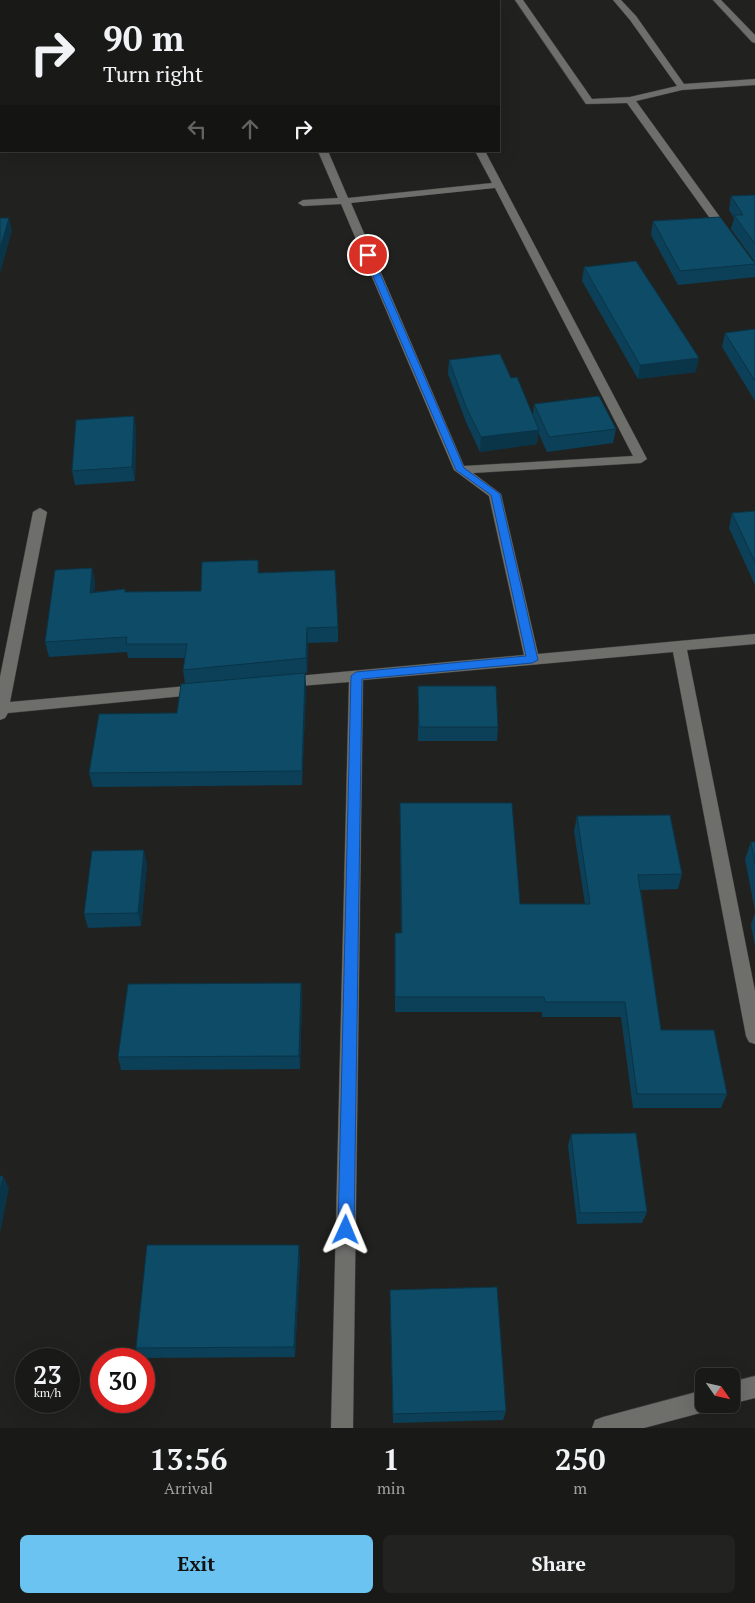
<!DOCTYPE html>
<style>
body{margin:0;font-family:"PT Serif",serif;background:#222320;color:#f1f3f6;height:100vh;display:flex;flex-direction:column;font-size:19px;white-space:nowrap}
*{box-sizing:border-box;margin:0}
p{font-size:16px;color:#9fa1a1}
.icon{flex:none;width:28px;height:28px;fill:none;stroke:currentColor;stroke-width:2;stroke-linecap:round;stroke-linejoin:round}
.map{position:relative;height:1428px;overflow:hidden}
.drawer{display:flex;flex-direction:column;background:#191a17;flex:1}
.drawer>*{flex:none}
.banner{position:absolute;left:0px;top:0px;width:500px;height:152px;box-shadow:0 5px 20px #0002,0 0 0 1px #373836;background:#191a17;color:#f1f3f6;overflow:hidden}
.needle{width:32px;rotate:124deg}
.tools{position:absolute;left:695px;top:1368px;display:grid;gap:10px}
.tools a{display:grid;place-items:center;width:45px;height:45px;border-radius:8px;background:#191a17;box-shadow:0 5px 20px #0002,0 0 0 1px #373836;font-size:25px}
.speed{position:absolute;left:15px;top:1348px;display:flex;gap:10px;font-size:25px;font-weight:700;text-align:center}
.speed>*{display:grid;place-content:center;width:65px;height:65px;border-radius:50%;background:#191a17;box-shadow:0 5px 20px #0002,0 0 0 1px #373836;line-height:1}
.speed small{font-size:12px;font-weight:400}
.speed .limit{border:8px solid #d22;background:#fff;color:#111}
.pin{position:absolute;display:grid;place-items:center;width:42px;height:42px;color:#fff;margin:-21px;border:2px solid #fff;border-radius:50%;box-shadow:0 1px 5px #0007}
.me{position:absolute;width:55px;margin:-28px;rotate:1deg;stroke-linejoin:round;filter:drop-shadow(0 0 4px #0008)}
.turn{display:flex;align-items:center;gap:18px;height:105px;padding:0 20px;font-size:22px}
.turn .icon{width:65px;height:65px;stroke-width:2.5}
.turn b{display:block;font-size:35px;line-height:42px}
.lanes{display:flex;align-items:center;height:48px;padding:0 20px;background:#0003;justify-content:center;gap:25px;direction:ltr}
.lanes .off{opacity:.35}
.eta{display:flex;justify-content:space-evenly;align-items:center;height:85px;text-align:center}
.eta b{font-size:30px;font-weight:700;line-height:35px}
.button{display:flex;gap:10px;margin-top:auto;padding:10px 20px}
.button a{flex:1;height:58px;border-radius:8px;background:#6ac3f1;color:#111;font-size:20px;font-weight:700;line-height:58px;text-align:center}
.button a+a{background:#222320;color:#f1f3f6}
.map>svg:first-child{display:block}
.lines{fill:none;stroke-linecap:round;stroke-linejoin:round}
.minor-casing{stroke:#3d3d3b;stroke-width:1}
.minor{fill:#6e6f6b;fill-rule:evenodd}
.wall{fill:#0c4058}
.shaded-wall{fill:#0a3447}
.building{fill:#0e4b66;stroke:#0a3447}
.route{fill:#1a73e8;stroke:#114b97}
</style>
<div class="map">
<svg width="755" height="1428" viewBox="0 0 755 1428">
<rect width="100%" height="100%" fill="#21221f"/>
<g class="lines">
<defs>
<g id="minor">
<polygon points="394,0 404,0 405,1 393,1"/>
<polygon points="515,0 523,0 592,99 630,97 677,86 630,20 613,0 621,0 636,16 684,84 755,79 755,85 682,90 636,101 730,231 731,233 730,235 722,235 627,103 586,104"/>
<polygon points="713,0 721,0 755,35 755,43 752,42"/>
<rect x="0" y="14" width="1" height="4"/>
<path d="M318,151H328L348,198L492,183L475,151H485L647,459L641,463L473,473L501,494L538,654L755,634V644L687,650L755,991V1044L749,1042L746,1036L673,652L363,680L353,1428H331L349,682L287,687L282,686L280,682L282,678L287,677L524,655L489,496L454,470L341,204L303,206L298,203L303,200L338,198ZM495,188L633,456L464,466L351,203Z"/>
<polygon points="40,508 47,512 10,702 199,685 204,686 206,690 204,694 8,713 5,718 0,720 0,677 33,512"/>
<polygon points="755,1376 755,1398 731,1404 731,1382"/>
<polygon points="704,1390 704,1404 714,1404 712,1409 704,1412 644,1428 592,1428 595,1420 603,1417"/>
</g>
</defs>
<!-- minor casing -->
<use href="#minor" class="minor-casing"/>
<!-- minor -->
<use href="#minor" class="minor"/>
</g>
<!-- wall -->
<g class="wall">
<polygon points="269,0 344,0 336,1 270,1"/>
<polygon points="755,195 755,262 731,229 734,218 729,210 731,196"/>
<polygon points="653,221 755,262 755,277 678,285 651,235"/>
<polygon points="584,267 696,372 638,379 582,281"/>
<polygon points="755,329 755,401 722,347 725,333"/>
<polygon points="449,360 511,378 533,415 534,404 616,429 613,443 547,452 538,432 537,444 480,452 466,422 448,374"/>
<polygon points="134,416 136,431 135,481 75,485 72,471"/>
<polygon points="755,511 755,585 729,528 732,513"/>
<polygon points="258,560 259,573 338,627 338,642 308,643 307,673 235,680 305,673 306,688 302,785 93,787 89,773 177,713 185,684 183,670 185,658 128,658 127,652 49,657 45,642 92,568 95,583 94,592 125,589 126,592 201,591"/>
<polygon points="418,686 498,727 497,741 418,741"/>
<polygon points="400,803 520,904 585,904 574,831 577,816 682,874 678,889 641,890 661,1030 727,1094 721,1108 633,1108 621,1017 542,1017 542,1012 395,1012 395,933 401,933"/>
<polygon points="751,842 755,842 755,911 745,859"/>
<polygon points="147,864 141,926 88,928 84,914"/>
<polygon points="755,913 755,947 751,925"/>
<polygon points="301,983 302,996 300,1069 121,1070 118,1057"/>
<polygon points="571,1134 647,1212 642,1223 577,1224 568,1146"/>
<polygon points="300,1257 295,1357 140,1358 136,1348"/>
<polygon points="390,1290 506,1411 503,1420 393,1423"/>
</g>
<!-- shaded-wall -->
<g class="shaded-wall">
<polygon points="279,0 344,0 336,1 279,1"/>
<polygon points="9,218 12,231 0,274 0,249"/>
<polygon points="699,358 696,372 638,379 640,365"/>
<polygon points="134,416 136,431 135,481 132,467"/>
<polygon points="539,430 537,444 480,452 481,437"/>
<polygon points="92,568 95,583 93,607 90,593"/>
<polygon points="307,628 308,643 307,673 306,658"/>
<polygon points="305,673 306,688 302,785 302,771"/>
<polygon points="144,850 147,864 141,926 138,913"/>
<polygon points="301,983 302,996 300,1069 299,1056"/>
<polygon points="3,1176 9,1188 0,1234 0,1192"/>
<polygon points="299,1245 300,1257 295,1357 294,1347"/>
</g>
<!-- building -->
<g class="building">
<polygon points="755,195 755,244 734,215 743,215 731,196"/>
<polygon points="720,217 753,261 755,262 755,264 680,271 653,221"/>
<polygon points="0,218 9,218 0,249"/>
<polygon points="636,261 699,358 640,365 584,267"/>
<polygon points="755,329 755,381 725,333"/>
<polygon points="500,354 511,378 517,377 539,430 481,437 466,407 449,360"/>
<polygon points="599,396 616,429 549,437 534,404"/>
<polygon points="134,416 132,467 72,471 76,420"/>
<polygon points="755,511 755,562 732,513"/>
<polygon points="258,560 258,573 335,570 338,627 307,628 306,658 183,670 187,644 126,644 127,637 45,642 55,570 92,568 90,593 125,589 125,592 201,591 202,562"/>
<polygon points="305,673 302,771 89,773 99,714 177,713 181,684"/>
<polygon points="418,686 496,686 498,727 419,727"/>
<polygon points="400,803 512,803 520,904 590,904 577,816 670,815 682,874 638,875 661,1030 714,1030 727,1094 637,1094 625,1002 545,1002 544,997 395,997 395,933 402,933"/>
<polygon points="751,842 755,842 755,864"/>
<polygon points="144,850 138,913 84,914 92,851"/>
<polygon points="301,983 299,1056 118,1057 128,984"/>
<polygon points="636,1133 647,1212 580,1213 571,1134"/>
<polygon points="0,1176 3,1176 0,1192"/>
<polygon points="147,1245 299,1245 294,1347 136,1348"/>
<polygon points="497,1287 506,1411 393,1414 390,1290"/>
</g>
<!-- route -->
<polygon class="route" points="368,252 372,255 464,468 500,494 538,660 532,663 362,679 354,1230 351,1235 346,1238 341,1235 338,1230 351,676 356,672 526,656 491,495 456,470 364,255"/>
</svg>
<div class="tools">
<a><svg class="needle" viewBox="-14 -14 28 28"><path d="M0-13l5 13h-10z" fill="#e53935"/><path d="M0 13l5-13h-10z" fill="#9fa1a1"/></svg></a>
</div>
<div class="speed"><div>23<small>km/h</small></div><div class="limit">30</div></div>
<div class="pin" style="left:368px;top:255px;background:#d93025"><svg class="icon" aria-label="arrive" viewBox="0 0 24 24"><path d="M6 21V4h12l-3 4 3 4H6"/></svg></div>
<svg class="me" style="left:346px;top:1230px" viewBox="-20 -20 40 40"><path d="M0-17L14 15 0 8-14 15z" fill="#1a73e8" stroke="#fff" stroke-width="4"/></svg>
<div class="banner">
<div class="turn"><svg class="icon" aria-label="right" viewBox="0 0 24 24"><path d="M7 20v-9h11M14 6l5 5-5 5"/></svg><div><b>90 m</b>Turn right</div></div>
<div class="lanes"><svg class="icon off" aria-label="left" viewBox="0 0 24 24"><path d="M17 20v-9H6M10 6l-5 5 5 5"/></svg><svg class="icon off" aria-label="ahead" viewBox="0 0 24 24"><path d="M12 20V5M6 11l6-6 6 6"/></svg><svg class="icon" aria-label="right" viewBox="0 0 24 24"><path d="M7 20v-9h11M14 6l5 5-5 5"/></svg></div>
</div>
</div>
<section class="drawer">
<div class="eta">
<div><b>13:56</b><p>Arrival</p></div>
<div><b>1</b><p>min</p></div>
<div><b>250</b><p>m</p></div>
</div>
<div class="button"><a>Exit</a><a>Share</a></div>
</section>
